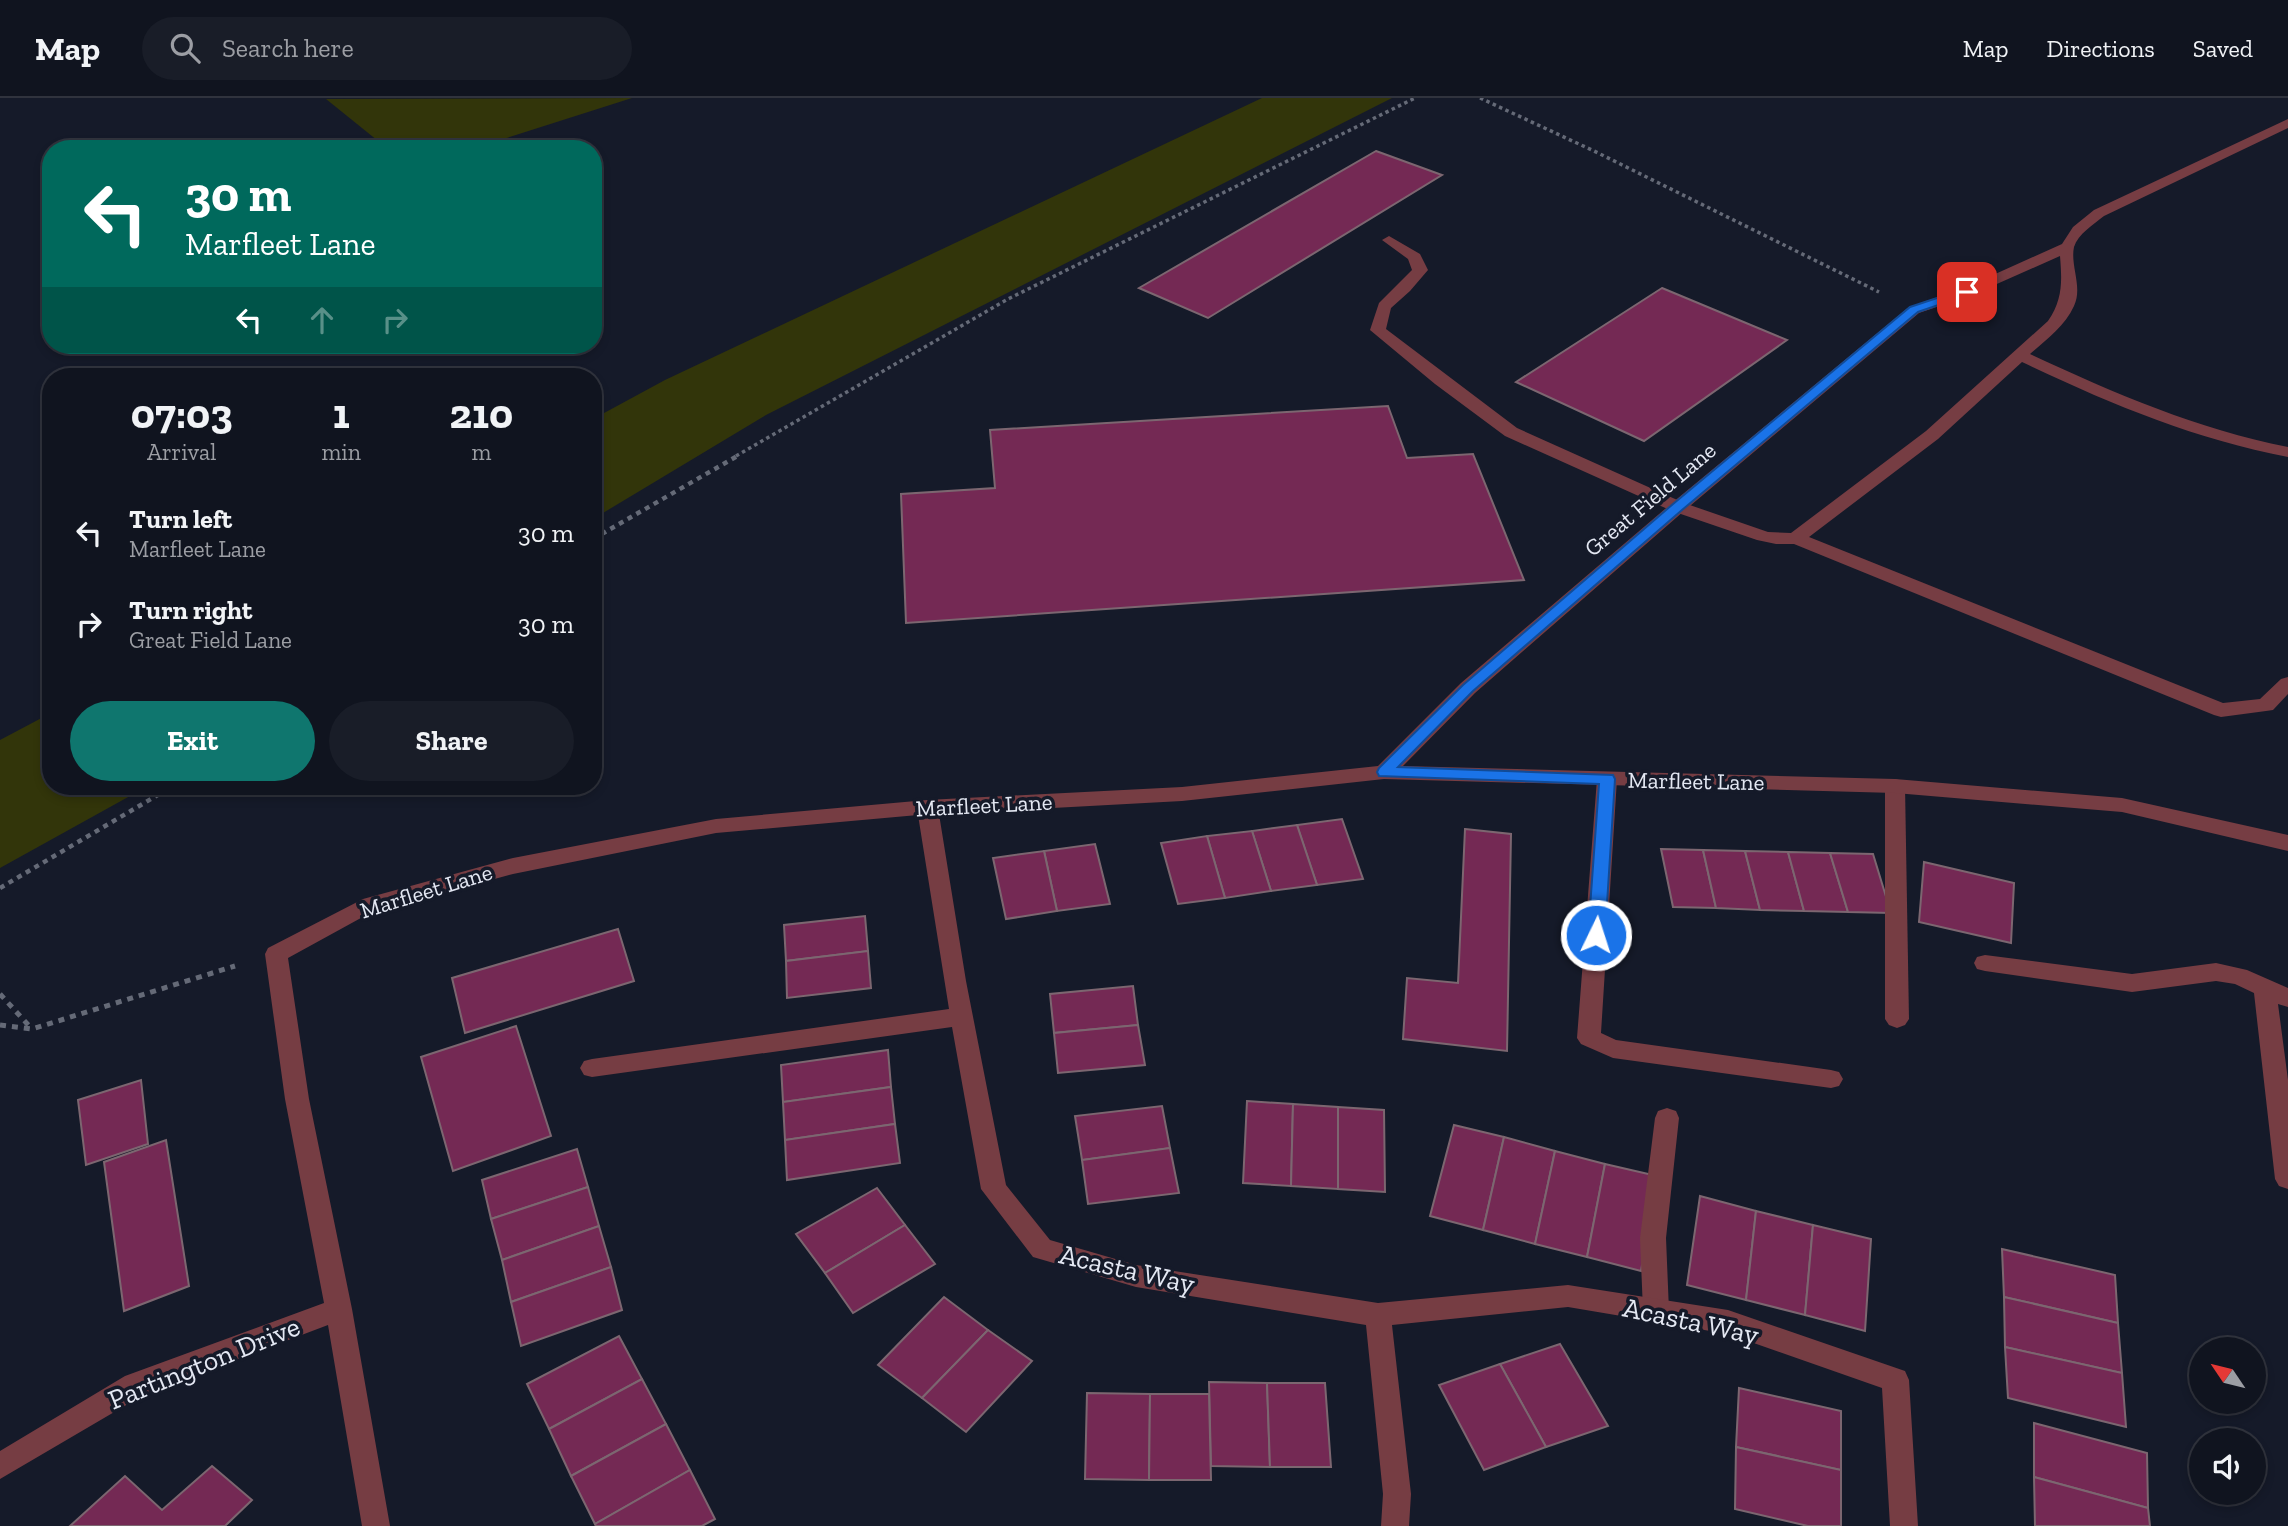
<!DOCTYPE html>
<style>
body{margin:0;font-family:"Zilla Slab",serif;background:#191d28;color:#f1f3f6;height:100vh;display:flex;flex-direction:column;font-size:26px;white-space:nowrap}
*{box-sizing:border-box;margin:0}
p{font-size:23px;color:#9c9ea4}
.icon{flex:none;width:38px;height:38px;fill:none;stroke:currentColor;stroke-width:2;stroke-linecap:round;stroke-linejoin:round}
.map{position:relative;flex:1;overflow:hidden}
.sheet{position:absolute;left:42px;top:270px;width:560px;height:427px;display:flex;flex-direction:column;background:#10141f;border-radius:28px;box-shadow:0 4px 10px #0003,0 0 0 2px #30333d}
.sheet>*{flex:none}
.banner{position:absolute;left:42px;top:42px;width:560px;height:214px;border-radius:28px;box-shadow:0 4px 10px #0003,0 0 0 2px #30333d;background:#00695c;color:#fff;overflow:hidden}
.needle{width:46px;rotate:305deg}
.fabs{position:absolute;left:2189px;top:1239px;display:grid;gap:14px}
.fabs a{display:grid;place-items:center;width:77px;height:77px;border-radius:50%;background:#10141f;box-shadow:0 4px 10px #0003,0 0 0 2px #30333d;font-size:35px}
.pin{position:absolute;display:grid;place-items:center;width:60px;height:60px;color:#fff;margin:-30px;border-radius:14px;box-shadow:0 4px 10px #0006}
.me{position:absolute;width:77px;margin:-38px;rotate:4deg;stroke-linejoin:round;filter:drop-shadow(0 0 5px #0008)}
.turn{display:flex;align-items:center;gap:24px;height:147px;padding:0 28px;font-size:32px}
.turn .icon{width:91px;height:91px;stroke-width:2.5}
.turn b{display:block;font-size:49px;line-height:60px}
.lanes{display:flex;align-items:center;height:66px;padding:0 28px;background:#0003;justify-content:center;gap:35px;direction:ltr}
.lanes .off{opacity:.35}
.eta{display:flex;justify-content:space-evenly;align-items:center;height:119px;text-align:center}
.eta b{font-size:42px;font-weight:700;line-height:49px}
.cta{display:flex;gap:14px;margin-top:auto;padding:14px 28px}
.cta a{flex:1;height:80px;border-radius:42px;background:#0f766e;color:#fff;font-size:28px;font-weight:700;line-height:80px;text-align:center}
.cta a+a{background:#191d28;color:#f1f3f6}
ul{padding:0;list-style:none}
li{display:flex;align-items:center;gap:21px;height:91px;padding:0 28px}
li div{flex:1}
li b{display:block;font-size:26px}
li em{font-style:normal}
header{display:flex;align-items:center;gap:42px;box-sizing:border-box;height:98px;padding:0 35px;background:#10141f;border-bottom:2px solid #30333d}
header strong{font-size:33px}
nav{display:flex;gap:38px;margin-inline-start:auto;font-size:24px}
.search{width:490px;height:63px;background:#191d28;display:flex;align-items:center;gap:18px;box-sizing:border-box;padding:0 24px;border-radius:38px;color:#9c9ea4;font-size:26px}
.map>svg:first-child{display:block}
.green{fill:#32350a}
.building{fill:#742954;stroke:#7c6670;stroke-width:2}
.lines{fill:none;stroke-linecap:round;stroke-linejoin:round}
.path-far2{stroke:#656a77;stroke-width:3.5;stroke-dasharray:3.5 3.5;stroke-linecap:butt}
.path-far1{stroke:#656a77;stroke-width:4.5;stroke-dasharray:5 5;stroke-linecap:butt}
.path{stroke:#656a77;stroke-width:5;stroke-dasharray:6 6;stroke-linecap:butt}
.lane{fill:#763d43;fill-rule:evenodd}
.street{fill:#763d43;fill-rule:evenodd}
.route{fill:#1a73e8;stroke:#114b97;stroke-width:2}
.labels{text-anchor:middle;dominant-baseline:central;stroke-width:7;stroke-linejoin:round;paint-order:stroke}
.street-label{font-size:23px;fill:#e4e8f3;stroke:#151a29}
.near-street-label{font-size:28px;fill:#e4e8f3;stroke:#151a29}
</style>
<header>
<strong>Map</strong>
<div class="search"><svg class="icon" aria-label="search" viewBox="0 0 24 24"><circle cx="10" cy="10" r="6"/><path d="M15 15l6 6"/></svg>Search here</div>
<nav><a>Map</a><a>Directions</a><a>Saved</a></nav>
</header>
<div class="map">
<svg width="2288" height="1428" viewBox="0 0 2288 1428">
<rect width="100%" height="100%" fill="#151a29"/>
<!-- green -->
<g class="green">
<polygon points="632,0 472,51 388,51 326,1"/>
<polygon points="1262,0 1392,0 766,317 593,421 593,321 665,282"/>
<polygon points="51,615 51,688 148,688 0,770 0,642"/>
</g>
<!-- building -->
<g class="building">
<polygon points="1376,53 1442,77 1208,220 1139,190"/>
<polygon points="1662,190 1787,242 1644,343 1516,284"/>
<polygon points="1388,308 1407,360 1473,356 1524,482 906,525 901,396 995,390 990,332"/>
<polygon points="1342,721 1363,781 1317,787 1297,727"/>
<polygon points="1297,727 1317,787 1271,793 1252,733"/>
<polygon points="1465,731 1511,736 1507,953 1403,941 1407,880 1458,885"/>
<polygon points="1252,733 1271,793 1225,800 1207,738"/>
<polygon points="1207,738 1225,800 1178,806 1161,745"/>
<polygon points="1095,746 1110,806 1057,813 1044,753"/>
<polygon points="1661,751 1703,752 1716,810 1673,809"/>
<polygon points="1703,752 1745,753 1760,812 1716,810"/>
<polygon points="1044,753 1057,813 1006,821 993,760"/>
<polygon points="1745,753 1788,754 1804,813 1760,812"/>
<polygon points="1788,754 1830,755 1848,814 1804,813"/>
<polygon points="1830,755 1873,756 1891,815 1848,814"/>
<polygon points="1924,764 2014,785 2011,845 1919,824"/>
<polygon points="865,818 868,853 786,863 784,827"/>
<polygon points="618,831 634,883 465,935 452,880"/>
<polygon points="868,853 871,890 787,900 786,863"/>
<polygon points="1133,888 1138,927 1054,935 1050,896"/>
<polygon points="1138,927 1145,967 1058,975 1054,935"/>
<polygon points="516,928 551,1038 453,1073 421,959"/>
<polygon points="888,952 891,989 783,1004 781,967"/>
<polygon points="141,982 148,1046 86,1067 78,1002"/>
<polygon points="891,989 895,1026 785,1042 783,1004"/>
<polygon points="1247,1003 1293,1006 1291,1088 1243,1085"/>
<polygon points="1293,1006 1338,1009 1338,1091 1291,1088"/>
<polygon points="1162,1008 1170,1050 1082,1062 1075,1018"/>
<polygon points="1338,1009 1384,1012 1385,1094 1338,1091"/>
<polygon points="895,1026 900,1065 787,1082 785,1042"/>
<polygon points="1454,1027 1504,1039 1483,1132 1430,1118"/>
<polygon points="1504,1039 1555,1053 1535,1146 1483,1132"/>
<polygon points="166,1042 189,1188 124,1213 104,1064"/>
<polygon points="1170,1050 1179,1095 1088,1106 1082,1062"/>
<polygon points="577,1051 588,1089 491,1121 482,1082"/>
<polygon points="1555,1053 1605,1066 1587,1159 1535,1146"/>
<polygon points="1605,1066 1657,1078 1641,1173 1587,1159"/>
<polygon points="588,1089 599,1128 502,1162 491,1121"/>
<polygon points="877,1090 905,1127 825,1175 796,1136"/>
<polygon points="1700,1098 1756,1113 1746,1202 1687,1187"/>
<polygon points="1756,1113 1813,1127 1805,1217 1746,1202"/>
<polygon points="905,1127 935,1166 853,1215 825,1175"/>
<polygon points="1813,1127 1871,1141 1865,1233 1805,1217"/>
<polygon points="599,1128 611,1169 511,1204 502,1162"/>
<polygon points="2002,1151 2115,1177 2118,1225 2004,1199"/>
<polygon points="611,1169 622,1212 521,1248 511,1204"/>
<polygon points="944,1199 988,1232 922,1300 878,1267"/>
<polygon points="2004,1199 2118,1225 2122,1275 2005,1249"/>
<polygon points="988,1232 1032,1263 966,1334 922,1300"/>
<polygon points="619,1238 642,1281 549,1331 527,1286"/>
<polygon points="1560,1246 1608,1328 1546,1349 1500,1266"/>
<polygon points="2005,1249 2122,1275 2126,1329 2008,1300"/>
<polygon points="1500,1266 1546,1349 1484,1372 1439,1287"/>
<polygon points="642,1281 666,1326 571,1378 549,1331"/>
<polygon points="1209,1284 1267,1285 1270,1369 1211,1368"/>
<polygon points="1267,1285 1325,1285 1331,1369 1270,1369"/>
<polygon points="1739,1290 1841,1313 1841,1372 1736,1349"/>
<polygon points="1087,1295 1150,1296 1149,1382 1085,1381"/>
<polygon points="1150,1296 1209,1296 1211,1382 1149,1382"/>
<polygon points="2034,1325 2147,1355 2148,1410 2034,1379"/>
<polygon points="666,1326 690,1372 595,1426 571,1378"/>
<polygon points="1736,1349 1841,1372 1841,1428 1808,1428 1735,1411"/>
<polygon points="212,1368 252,1402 225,1428 70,1428 125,1378 162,1412"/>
<polygon points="690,1372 715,1421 702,1428 596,1428 595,1426"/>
<polygon points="2034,1379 2148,1410 2150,1428 2035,1428"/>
</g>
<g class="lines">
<!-- path-far2 -->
<g class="path-far2">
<polyline points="1480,0 1594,53 1879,194"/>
<polyline points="736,358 1008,201 1415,0"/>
</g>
<!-- path-far1 -->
<g class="path-far1">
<polyline points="593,441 739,357"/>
<polyline points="0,790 173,688"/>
</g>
<!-- path -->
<g class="path">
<polyline points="0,896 31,930"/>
<polyline points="0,927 32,931 235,868"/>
</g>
<!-- lane -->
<g class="lane">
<path d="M2288,21V30L2104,118C2094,126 2078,136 2074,149C2070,168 2083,189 2074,208C2065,228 2046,242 2030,256C2114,295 2197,331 2288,349V359C2194,341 2108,305 2022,264L1938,341L1809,439L2223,605L2260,601L2281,581L2288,579V596L2273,612L2266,613L2221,619L2214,617L1794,446H1776L1757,442L1672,413L1505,338L1435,286L1370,232L1379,205L1412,172L1408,161L1382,142L1389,138L1420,156L1428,172L1410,193L1391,210L1386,231L1517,330L1684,405L1768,434L1791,435L1926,333L2048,223C2063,201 2062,183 2060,158L1972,197H1962L1959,194L1962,191L2062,146L2073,129L2094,112Z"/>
<polygon points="1607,674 1614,676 1617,681 1601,935 1616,942 1831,972 1839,974 1843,981 1839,988 1831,990 1613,960 1581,946 1577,940 1597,681 1600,676"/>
<polygon points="1895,681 1902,683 1905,688 1909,921 1905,927 1897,930 1889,927 1885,921 1885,688 1888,683"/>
<polygon points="1985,857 2132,876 2216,865 2247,872 2288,890 2288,909 2278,906 2288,982 2288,1091 2279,1088 2275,1081 2254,895 2235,886 2216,883 2132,894 1985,873 1977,871 1974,865 1977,859"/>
<polygon points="1667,1010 1676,1013 1679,1020 1666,1140 1669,1213 1665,1221 1656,1225 1647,1221 1643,1213 1640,1140 1655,1020 1658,1013"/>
</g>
<!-- street -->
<polygon class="street" points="1967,189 1972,191 1975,194 1972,197 1919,215 1684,413 1475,595 1403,668 1895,681 2122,700 2288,737 2288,753 2122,714 1895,695 1384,681 1182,703 939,716 966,883 1006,1087 1050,1142 1136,1167 1378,1205 1568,1187 1728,1212 1905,1273 1909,1282 1918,1428 1890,1428 1882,1290 1728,1236 1568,1209 1392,1227 1411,1396 1409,1428 1381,1428 1383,1396 1366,1227 1136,1189 1033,1159 981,1091 952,929 592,979 584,977 580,970 584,963 592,961 949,911 918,717 716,735 513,776 370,815 288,860 309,1001 352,1211 390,1428 362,1428 328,1227 145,1296 0,1381 0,1353 125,1278 324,1205 285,1001 265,856 268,850 363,801 513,760 716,721 927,702 1182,689 1378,668 1461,585 1672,405 1909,209"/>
</g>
<!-- route -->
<polygon class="route" points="1967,190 1971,191 1971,196 1918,214 1682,412 1473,593 1398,669 1613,677 1615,681 1605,837 1602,841 1596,843 1588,837 1599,686 1379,678 1377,674 1379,670 1463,587 1673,406 1910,209"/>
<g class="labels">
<!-- street labels -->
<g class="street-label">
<text transform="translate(1650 401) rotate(-40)">Great Field Lane</text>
<text transform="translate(1696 683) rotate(1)">Marfleet Lane</text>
<text transform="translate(984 707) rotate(-3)">Marfleet Lane</text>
<text transform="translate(426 793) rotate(-17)">Marfleet Lane</text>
</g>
<!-- near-street labels -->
<g class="near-street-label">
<text transform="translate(1127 1171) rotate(13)">Acasta Way</text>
<text transform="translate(1691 1223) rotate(12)">Acasta Way</text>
<text transform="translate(204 1265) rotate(-22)">Partington Drive</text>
</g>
</g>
</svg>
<div class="fabs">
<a><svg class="needle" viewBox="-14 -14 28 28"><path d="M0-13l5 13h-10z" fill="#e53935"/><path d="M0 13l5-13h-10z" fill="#9c9ea4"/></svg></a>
<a><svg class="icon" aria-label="sound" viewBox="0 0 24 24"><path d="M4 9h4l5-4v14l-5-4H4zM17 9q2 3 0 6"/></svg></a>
</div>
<div class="pin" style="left:1967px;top:194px;background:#d93025"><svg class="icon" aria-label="arrive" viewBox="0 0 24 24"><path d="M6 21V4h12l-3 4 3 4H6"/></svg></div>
<svg class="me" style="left:1596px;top:837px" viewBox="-20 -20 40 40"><circle r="17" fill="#1a73e8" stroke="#fff" stroke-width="3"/><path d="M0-11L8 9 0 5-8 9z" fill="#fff"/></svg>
<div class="banner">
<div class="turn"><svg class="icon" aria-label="left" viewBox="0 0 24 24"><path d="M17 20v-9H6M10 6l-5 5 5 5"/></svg><div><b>30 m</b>Marfleet Lane</div></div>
<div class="lanes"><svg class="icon" aria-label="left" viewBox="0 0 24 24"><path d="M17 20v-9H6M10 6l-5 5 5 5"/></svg><svg class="icon off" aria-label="ahead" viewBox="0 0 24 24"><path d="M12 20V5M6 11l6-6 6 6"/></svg><svg class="icon off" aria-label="right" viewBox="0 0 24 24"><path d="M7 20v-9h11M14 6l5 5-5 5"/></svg></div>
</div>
<section class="sheet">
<div class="eta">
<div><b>07:03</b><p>Arrival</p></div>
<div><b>1</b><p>min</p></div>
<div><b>210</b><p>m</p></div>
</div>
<ul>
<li><svg class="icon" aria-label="left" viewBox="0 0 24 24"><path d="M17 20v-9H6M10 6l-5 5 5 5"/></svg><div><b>Turn left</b><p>Marfleet Lane</p></div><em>30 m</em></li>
<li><svg class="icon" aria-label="right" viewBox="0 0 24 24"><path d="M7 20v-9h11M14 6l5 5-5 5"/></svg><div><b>Turn right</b><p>Great Field Lane</p></div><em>30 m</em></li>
</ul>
<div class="cta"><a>Exit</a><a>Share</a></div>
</section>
</div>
